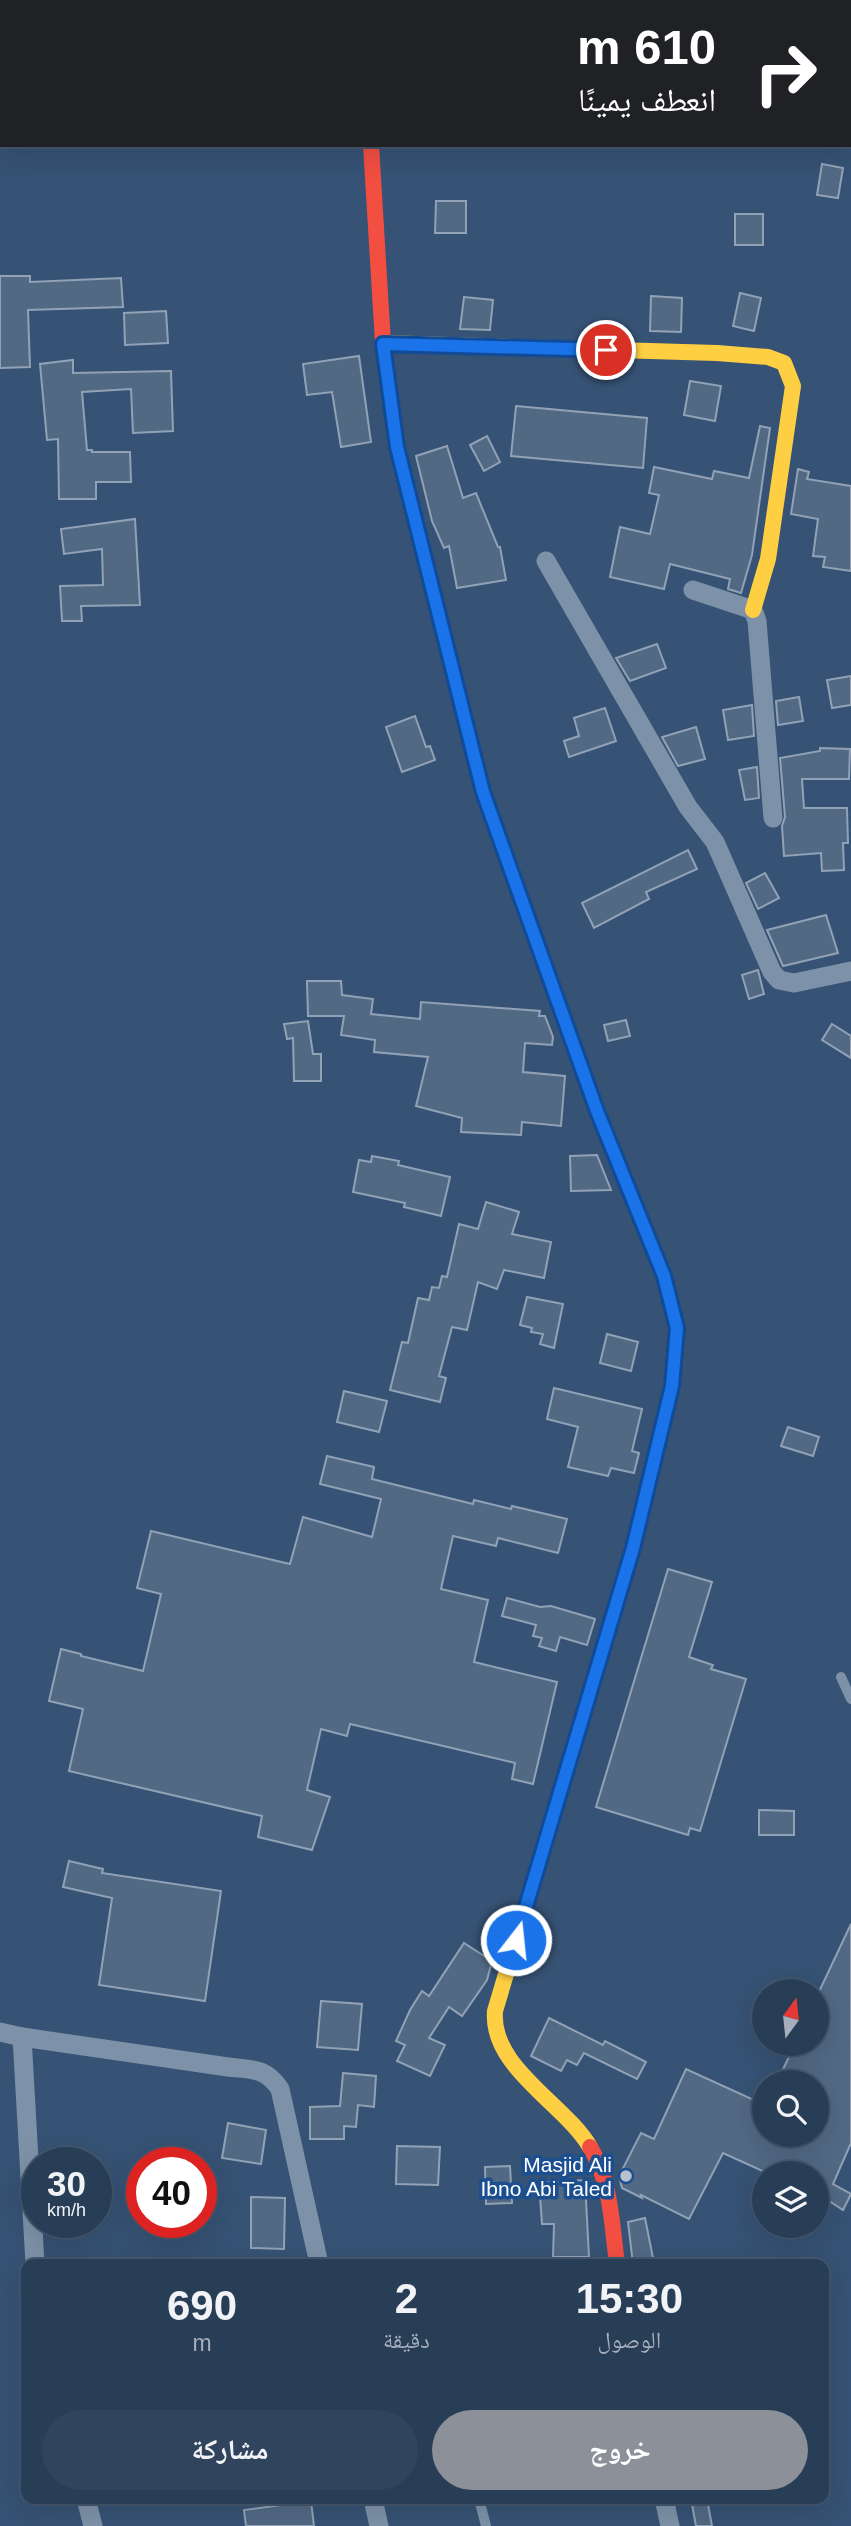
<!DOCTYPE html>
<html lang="ar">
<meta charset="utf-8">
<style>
body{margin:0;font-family:Arial,"Noto Naskh Arabic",sans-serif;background:#30455d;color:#f1f3f6;direction:rtl;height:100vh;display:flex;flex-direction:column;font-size:26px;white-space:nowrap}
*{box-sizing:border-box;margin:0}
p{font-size:23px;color:#a5aeba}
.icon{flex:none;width:38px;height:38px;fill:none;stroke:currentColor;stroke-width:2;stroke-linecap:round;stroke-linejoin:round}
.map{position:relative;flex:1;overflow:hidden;direction:ltr}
.details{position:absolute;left:21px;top:2259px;width:808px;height:245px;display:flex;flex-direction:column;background:#283e57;border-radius:14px;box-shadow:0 7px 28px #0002,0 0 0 2px #44576d;direction:rtl}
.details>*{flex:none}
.banner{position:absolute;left:0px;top:0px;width:852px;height:147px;box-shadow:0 7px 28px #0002,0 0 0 2px #44576d;direction:rtl;background:#202124;color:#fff;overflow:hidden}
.needle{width:46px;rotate:15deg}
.controls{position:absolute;left:752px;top:1979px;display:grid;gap:14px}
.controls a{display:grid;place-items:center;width:77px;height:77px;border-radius:50%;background:#283e57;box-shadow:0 7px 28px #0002,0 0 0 2px #44576d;font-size:35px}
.speed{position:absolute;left:21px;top:2147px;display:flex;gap:14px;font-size:35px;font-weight:700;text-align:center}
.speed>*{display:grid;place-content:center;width:91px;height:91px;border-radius:50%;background:#283e57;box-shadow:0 7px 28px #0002,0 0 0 2px #44576d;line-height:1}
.speed small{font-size:18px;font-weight:400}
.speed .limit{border:10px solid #d22;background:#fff;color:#111}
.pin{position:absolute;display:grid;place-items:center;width:60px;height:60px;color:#fff;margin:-30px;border:4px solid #fff;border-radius:50%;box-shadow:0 2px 7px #0007}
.me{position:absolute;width:77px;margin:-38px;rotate:16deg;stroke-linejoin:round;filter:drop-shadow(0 0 5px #0008)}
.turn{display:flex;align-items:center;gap:24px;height:147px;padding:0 21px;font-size:32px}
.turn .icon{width:91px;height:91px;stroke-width:2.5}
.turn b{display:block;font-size:49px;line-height:60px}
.eta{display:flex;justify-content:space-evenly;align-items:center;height:119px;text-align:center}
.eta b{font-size:42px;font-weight:700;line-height:49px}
.primary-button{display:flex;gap:14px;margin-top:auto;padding:14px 21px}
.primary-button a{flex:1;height:80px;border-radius:42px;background:#8c9099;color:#fff;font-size:28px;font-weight:700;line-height:80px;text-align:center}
.primary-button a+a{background:#30455d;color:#f1f3f6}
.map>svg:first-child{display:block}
.building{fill:#526984;stroke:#92a2b6;stroke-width:2}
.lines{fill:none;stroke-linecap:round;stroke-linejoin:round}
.lane{stroke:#7d92a8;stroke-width:10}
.street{stroke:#7d92a8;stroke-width:19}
.fast{stroke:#16e098;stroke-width:16}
.slow{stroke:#ffcf43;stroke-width:16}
.jam{stroke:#f24e42;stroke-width:16}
.route-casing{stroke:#114b97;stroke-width:18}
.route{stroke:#1a73e8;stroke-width:12}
.poi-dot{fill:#b9c2ce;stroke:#1b4f8f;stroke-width:2.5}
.labels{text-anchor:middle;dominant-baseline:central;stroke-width:7;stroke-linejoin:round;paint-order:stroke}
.poi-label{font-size:21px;fill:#fff;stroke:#1b4f8f;text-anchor:end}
</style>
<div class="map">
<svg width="851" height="2526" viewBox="0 0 851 2526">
<rect width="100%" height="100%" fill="#365274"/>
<!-- building -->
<g class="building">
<polygon points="822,164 843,168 838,198 817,195"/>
<polygon points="436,201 466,201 466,233 435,233"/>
<rect x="735" y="214" width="28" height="31"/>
<polygon points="0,276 30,276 30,282 121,278 123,307 28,310 30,367 0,368"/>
<polygon points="740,293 761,298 754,331 733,326"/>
<polygon points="651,296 682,298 681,332 650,331"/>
<polygon points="464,297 493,300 490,330 460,329"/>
<polygon points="166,311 168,343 125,345 124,313"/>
<polygon points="359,356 371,442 341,447 332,392 307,395 303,364"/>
<polygon points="73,360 73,373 171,371 173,431 133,433 131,389 82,392 87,450 92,450 92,452 130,452 131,482 96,482 96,499 59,499 58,439 47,440 40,364"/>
<polygon points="690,381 721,386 715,421 684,415"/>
<polygon points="516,406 647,418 643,468 511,456"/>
<polygon points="760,426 770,428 752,555 741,593 728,589 730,579 670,564 664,589 610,577 620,527 650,534 659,495 649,493 654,467 712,479 714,471 749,478"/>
<polygon points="487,436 500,462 484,471 470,445"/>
<polygon points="447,446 463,498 476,493 498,547 500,547 506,580 457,588 449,546 444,548 432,521 416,456"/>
<polygon points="798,469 809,472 807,479 851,486 851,571 823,567 825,557 813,556 818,519 791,514"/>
<polygon points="135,519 140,605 81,606 82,621 62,621 60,586 103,585 102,549 64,554 61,529"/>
<polygon points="657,644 666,668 630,681 616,658"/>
<polygon points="851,676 851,705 832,708 827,680"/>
<polygon points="799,697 803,721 778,725 776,701"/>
<polygon points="752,705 754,736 728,740 723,710"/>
<polygon points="605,708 616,741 569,757 564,741 579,736 574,718"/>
<polygon points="415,716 426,747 430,746 435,760 402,772 386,727"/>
<polygon points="696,727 705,759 678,766 662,737"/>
<polygon points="820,748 850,749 849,779 802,779 804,808 847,808 848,843 843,843 844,870 822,871 821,853 784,856 782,826 785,817 780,758 820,751"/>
<polygon points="757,767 759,798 745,800 739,770"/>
<polygon points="688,850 697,869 646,892 649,899 594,928 582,903"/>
<polygon points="765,873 779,898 758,909 746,883"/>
<polygon points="826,915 838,953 783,966 767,930"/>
<polygon points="758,970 764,994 749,999 742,975"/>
<polygon points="307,981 341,981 342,995 373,999 371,1014 420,1019 421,1002 540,1011 539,1016 545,1016 553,1037 552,1045 525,1043 523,1072 565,1076 561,1126 522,1122 521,1135 461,1132 462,1118 416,1106 428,1057 374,1052 375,1040 341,1035 344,1016 308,1016"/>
<polygon points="626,1020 630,1036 608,1041 604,1025"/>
<polygon points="308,1021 313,1054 321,1054 321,1081 294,1081 293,1038 287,1039 284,1024"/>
<polygon points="832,1024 851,1036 851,1058 822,1040"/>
<polygon points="597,1155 611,1190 571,1191 570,1156"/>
<polygon points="372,1156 399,1161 398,1165 450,1177 441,1216 404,1207 405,1203 353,1192 359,1160 371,1162"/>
<polygon points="486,1202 519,1212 512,1234 551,1242 544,1278 504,1270 497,1289 478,1282 467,1330 452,1327 439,1376 446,1378 440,1402 390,1390 402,1342 408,1343 418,1298 429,1300 432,1287 439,1288 442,1276 447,1277 459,1224 478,1229"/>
<polygon points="527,1297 563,1304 554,1348 540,1344 543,1334 531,1332 532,1328 520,1325"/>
<polygon points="607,1334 638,1342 631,1371 600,1363"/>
<polygon points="554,1388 642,1409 632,1451 639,1453 634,1473 611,1468 608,1476 568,1467 578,1427 547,1419"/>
<polygon points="344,1391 387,1401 379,1432 337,1422"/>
<polygon points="788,1427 819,1437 813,1456 781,1446"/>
<polygon points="327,1456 374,1467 372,1479 473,1504 474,1500 511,1509 512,1506 567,1519 558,1553 498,1538 496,1546 453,1536 441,1589 488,1600 474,1662 557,1682 533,1784 512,1779 515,1763 350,1724 347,1736 321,1729 307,1790 330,1797 312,1850 258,1837 262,1816 69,1771 83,1709 49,1701 61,1649 81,1654 81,1656 143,1671 161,1594 137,1588 151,1531 290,1564 303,1517 372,1537 381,1499 320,1484"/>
<polygon points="668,1569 712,1582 689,1657 713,1665 711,1669 746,1679 700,1831 690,1828 688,1835 596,1807"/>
<polygon points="507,1598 540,1607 551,1606 595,1619 587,1645 560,1637 556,1651 539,1646 542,1638 533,1636 536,1625 502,1616"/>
<polygon points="759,1810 794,1811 794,1835 759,1835"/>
<polygon points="69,1861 103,1869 102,1873 221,1891 205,2001 99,1985 112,1898 63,1887"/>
<polygon points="851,1924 851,2143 833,2184 851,2194 843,2210 826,2199 817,2218 817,2174 769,2174 723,2153 689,2219 641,2195 642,2198 622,2188 619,2176 641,2133 654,2139 686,2069 765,2105 765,2135 817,2135 817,2082 777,2082 795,2044 817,2044 817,1996"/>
<polygon points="464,1943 492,1961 487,1980 462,2016 449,2007 429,2038 445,2045 430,2076 397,2061 405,2045 396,2041 410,2010 422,1991 429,1996"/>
<polygon points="321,2001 362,2004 358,2050 317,2047"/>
<polygon points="549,2018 603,2045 605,2041 646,2062 637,2079 584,2053 577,2065 567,2060 561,2071 531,2056"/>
<polygon points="343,2073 376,2076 374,2107 358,2105 356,2127 344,2126 344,2139 310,2139 310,2107 340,2106"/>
<polygon points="228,2123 266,2130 261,2164 222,2158"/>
<polygon points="397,2146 440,2147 438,2185 396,2184"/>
<polygon points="510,2166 512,2203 486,2204 485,2167"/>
<polygon points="585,2180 589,2257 553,2257 554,2224 542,2224 539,2183"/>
<polygon points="251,2197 285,2198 284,2249 251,2248"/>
<polygon points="645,2218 654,2263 633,2264 628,2222"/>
<polygon points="691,2499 707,2499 712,2526 696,2526"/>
<polygon points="311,2501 314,2526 246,2526 244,2510"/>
</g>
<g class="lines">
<!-- lane -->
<g class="lane">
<polyline points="841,1677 851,1699"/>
<polyline points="479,2499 486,2526"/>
</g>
<!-- street -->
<g class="street">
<polyline points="363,0 363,2"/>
<polyline points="546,561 688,807 715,842 772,972 779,980 794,983 851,971"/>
<polyline points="693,590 753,610 757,621 773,818"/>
<polyline points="0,2032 22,2037 35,2264"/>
<path d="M22,2037L228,2067C252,2070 265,2067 280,2089L319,2264"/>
<polyline points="86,2499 93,2526"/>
<polyline points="373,2499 379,2526"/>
<polyline points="664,2499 670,2526"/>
</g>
<!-- fast -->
<polyline class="fast" points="590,1092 664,1276 677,1328 672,1386 633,1548 615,1608"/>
<!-- slow -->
<g class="slow">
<polyline points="383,343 717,353 768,357 784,363 793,386 768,559 753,610"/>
<polyline points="463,711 483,792 590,1092"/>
<path d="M590,2147C564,2103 490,2067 495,2011L615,1608"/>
</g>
<!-- jam -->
<g class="jam">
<polyline points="371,145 383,343 397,447 463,711"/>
<path d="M590,2147C611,2181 612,2226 617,2264"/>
</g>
</g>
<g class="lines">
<defs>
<polyline id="route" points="516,1940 633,1548 672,1386 677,1328 664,1276 597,1111 483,792 397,447 383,344 606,350"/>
</defs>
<!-- route casing -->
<use href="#route" class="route-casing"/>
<!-- route -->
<use href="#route" class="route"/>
</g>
<!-- markers -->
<circle class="poi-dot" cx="626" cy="2176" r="7"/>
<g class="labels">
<!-- poi labels -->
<g class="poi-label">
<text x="612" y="2164">Masjid Ali<tspan x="612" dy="24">Ibno Abi Taled</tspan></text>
</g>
</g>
</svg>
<div class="controls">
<a><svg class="needle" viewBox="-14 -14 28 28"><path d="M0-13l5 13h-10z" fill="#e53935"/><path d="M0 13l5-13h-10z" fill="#a5aeba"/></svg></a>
<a><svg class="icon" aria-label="search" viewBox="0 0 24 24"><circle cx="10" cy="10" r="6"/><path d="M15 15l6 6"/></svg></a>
<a><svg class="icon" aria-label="layers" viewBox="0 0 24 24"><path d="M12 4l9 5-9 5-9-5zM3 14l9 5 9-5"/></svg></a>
</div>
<div class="speed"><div>30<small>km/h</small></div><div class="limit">40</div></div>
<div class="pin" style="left:606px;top:350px;background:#d93025"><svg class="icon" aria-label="arrive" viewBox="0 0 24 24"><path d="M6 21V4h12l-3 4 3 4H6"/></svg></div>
<svg class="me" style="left:516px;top:1940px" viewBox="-20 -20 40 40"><circle r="17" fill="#1a73e8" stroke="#fff" stroke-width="3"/><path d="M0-11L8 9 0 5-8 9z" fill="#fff"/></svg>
<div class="banner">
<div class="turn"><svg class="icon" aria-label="right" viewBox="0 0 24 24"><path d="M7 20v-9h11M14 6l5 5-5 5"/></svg><div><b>610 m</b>انعطف يمينًا</div></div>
</div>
<section class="details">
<div class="eta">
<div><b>15:30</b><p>الوصول</p></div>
<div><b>2</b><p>دقيقة</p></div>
<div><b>690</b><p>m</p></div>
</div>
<div class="primary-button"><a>خروج</a><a>مشاركة</a></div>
</section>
</div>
